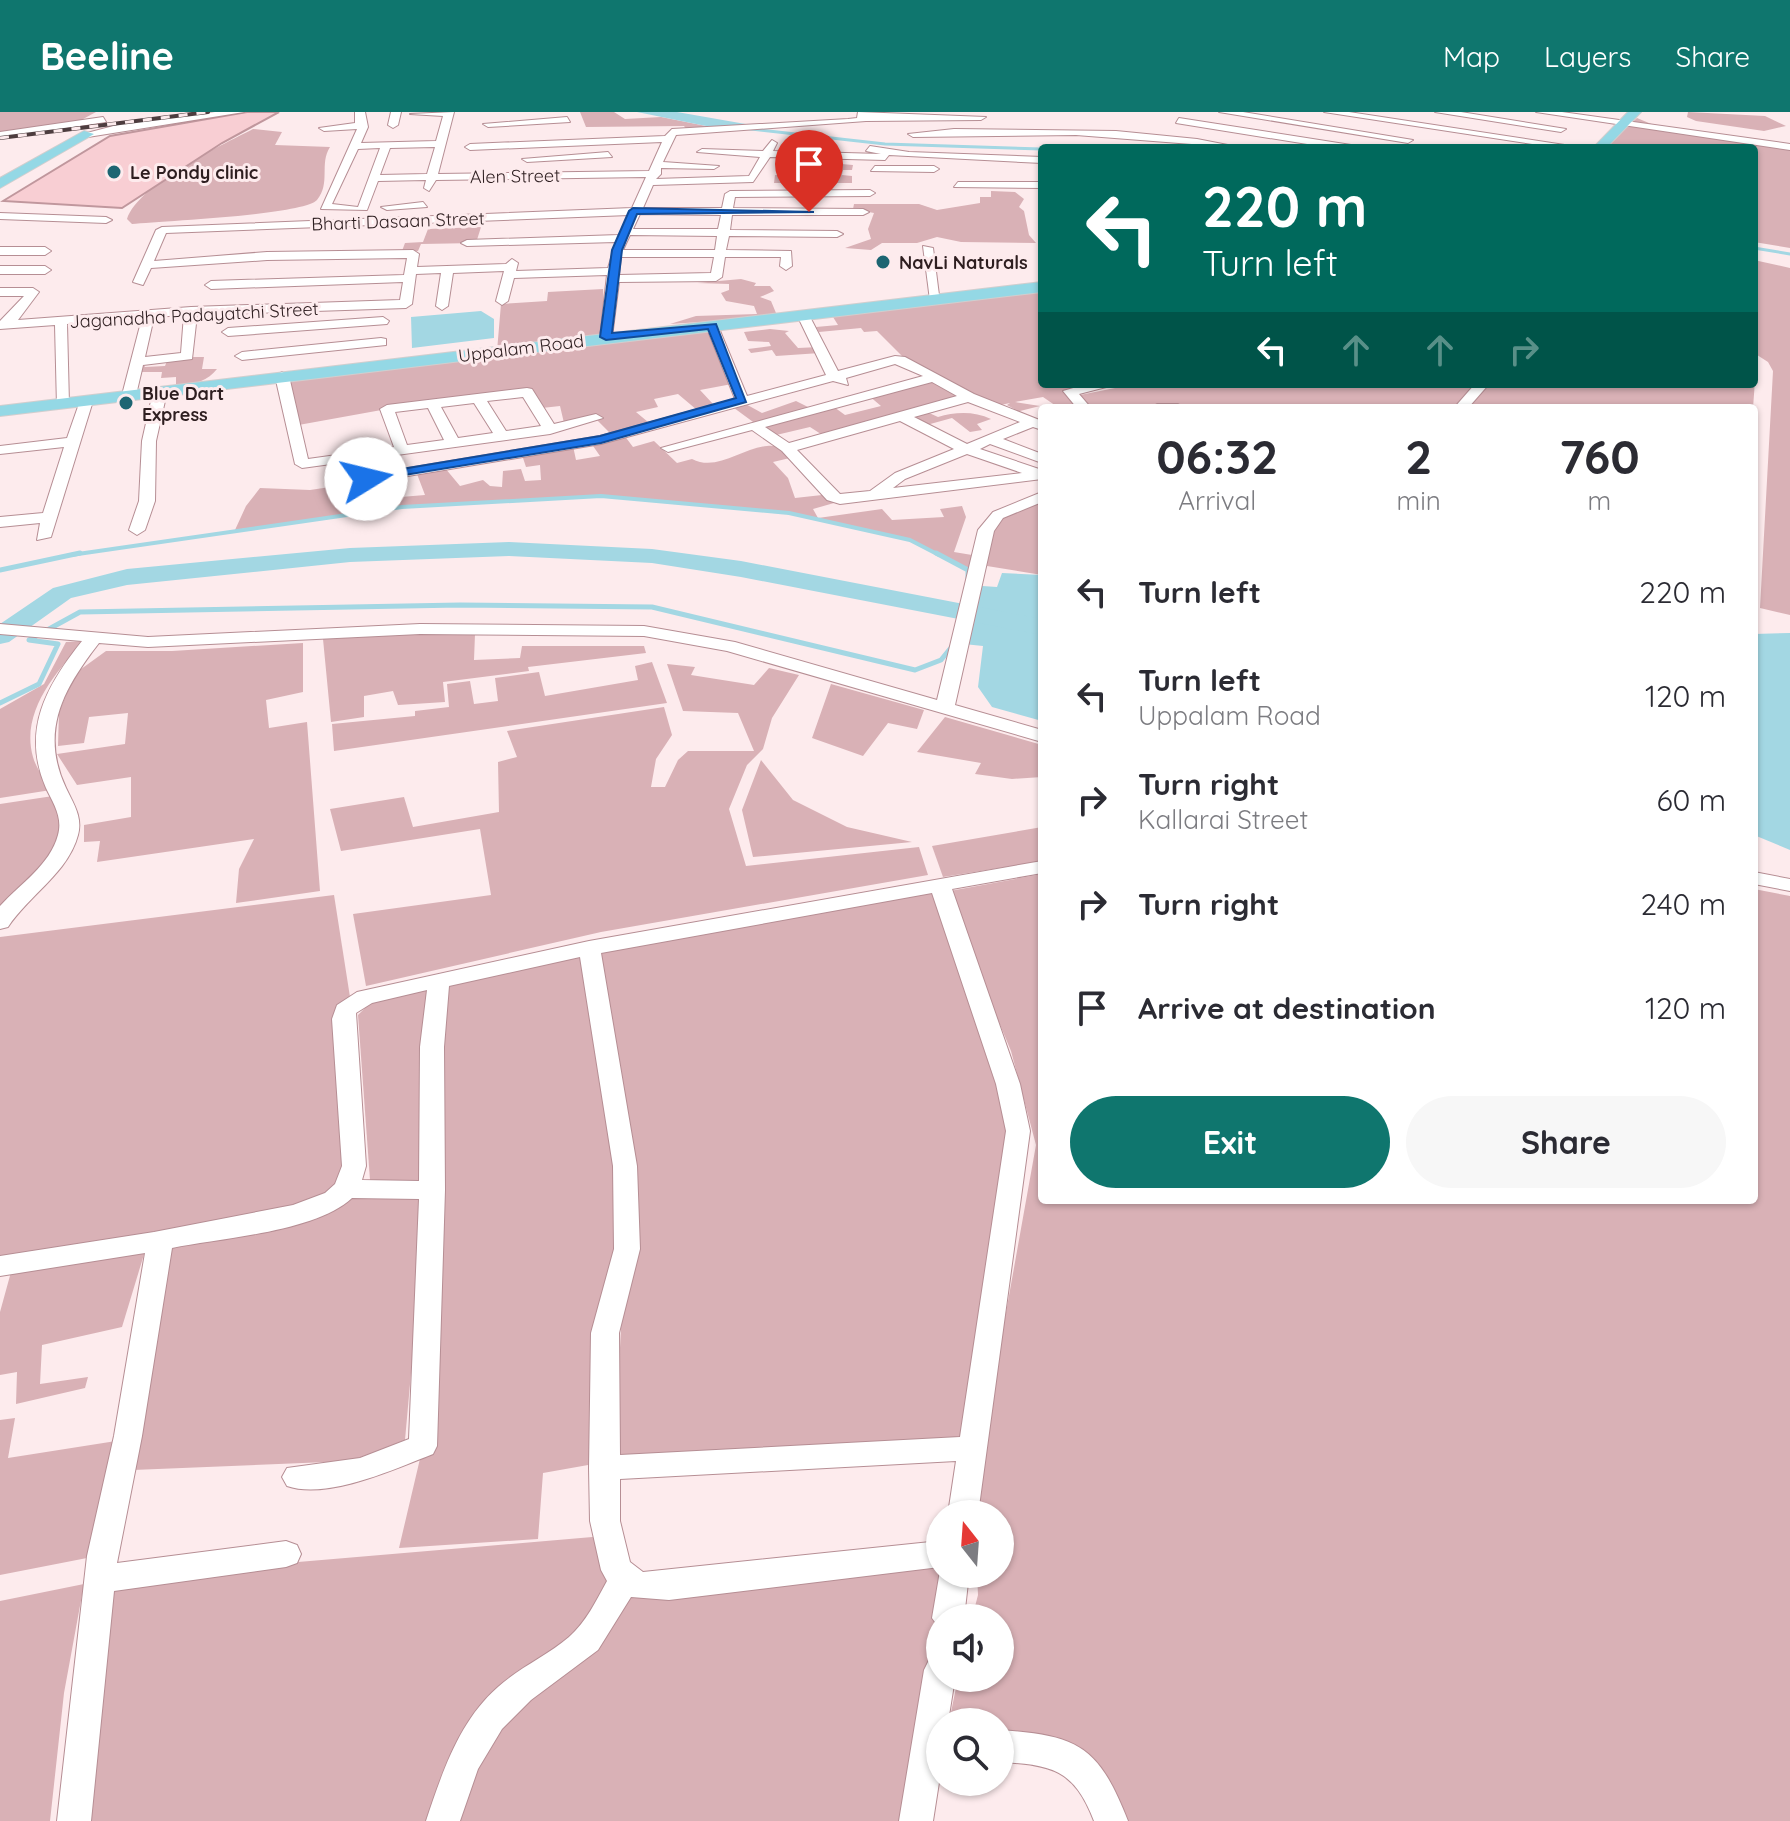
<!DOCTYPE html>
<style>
body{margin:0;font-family:Quicksand,sans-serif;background:#f7f7f7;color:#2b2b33;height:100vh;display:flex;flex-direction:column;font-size:30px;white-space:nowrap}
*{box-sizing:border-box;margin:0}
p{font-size:26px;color:#7c7c81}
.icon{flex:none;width:44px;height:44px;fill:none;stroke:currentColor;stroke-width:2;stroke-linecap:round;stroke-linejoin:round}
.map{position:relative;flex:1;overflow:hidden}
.drawer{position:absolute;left:1038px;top:292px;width:720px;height:800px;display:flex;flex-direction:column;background:#fff;border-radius:8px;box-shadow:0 2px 6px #0004}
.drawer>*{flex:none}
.hud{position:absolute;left:1038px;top:32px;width:720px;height:244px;border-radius:8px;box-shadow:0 2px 6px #0004;background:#00695c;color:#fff;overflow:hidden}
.needle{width:52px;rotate:343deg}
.controls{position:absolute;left:926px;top:1388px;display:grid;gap:16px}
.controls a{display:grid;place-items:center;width:88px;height:88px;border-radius:50%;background:#fff;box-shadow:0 2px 6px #0004;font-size:40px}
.pin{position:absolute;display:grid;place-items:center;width:68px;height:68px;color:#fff;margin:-82px -34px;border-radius:50% 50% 50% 0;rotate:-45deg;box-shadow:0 0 8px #0007}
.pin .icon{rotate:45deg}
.me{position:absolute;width:88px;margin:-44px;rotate:81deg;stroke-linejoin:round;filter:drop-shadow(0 0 6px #0008)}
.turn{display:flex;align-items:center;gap:28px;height:168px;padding:0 32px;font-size:36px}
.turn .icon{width:104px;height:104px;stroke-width:2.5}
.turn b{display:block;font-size:56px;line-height:68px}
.lanes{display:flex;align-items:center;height:76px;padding:0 32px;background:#0003;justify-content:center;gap:40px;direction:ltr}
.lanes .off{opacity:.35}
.eta{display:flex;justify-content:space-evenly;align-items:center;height:136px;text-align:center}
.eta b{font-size:48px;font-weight:700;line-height:56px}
.primary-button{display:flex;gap:16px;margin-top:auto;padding:16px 32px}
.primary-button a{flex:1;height:92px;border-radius:48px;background:#0f766e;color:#fff;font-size:32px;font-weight:700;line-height:92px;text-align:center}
.primary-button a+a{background:#f7f7f7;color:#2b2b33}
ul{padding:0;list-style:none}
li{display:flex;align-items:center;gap:24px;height:104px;padding:0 32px}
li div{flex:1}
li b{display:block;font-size:30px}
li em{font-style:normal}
header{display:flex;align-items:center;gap:48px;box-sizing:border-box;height:112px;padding:0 40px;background:#0f766e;color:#fff}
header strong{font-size:38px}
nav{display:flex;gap:44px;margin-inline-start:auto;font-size:28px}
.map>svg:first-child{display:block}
.green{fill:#d9b1b6}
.water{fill:#a3d7e3}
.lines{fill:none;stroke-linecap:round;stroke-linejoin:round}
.stream-far2{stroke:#a3d7e3;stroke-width:3}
.stream-far1{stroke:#a3d7e3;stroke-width:4}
.stream{stroke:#a3d7e3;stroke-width:5}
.river{fill:#a3d7e3;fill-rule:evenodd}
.building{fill:#f8ced3;stroke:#c0979d;stroke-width:2}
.minor-casing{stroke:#b68e94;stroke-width:2}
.major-casing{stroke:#d1cece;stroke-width:2}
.minor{fill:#fff;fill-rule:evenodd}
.major{fill:#94d8e5;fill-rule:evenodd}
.rail-casing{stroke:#4d3d3f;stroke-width:4}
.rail{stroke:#fdebed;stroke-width:3;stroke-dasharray:9;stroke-linecap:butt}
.route{fill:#1a73e8;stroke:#114b97;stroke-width:2}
.poi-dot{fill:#1c6572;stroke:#fdebed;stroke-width:3}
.labels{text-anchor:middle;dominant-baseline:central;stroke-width:6;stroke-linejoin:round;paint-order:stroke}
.far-poi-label{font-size:18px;font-weight:bold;fill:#2e1e20;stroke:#fdebed;text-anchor:start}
.far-street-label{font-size:18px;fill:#2e1e20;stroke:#fdebed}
</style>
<header>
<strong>Beeline</strong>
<nav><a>Map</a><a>Layers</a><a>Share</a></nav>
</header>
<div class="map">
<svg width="1790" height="1709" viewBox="0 0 1790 1709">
<rect width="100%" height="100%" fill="#fdebed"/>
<!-- green -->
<g class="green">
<polygon points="0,0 96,0 72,13 0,22"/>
<polygon points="580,0 614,0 625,7 661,5 716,16 687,18 684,14 586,15"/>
<polygon points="1688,0 1765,4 1786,14 1764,19 1696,9 1687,5"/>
<polygon points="1637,6 1656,14 1790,35 1790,136 1754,130 1754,36 1603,36"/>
<path d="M253,17L282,20L275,33L330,35C319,52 331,71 317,88C304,103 161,109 132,112L127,107C139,72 220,34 253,17Z"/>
<polygon points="784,47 853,53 852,58 843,58 842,63 852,64 852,71 774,71 775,63 787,63 788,54 777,54"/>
<polygon points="991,79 1015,80 1024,87 1019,95 1024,99 1029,123 1036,131 961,130 937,125 917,131 882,131 871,138 845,136 871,127 868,117 874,101 853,97 854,92 919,92 937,98 980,91 980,85 991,85"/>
<polygon points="481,115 476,131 421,132 418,139 402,139 405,131 423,130 428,117"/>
<polygon points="1754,148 1790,156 1790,503 1760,496 1773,259 1768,250 1754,241"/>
<polygon points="741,167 756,171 754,174 770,174 774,179 760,185 771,189 776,201 746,207 670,212 696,204 757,202 754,194 726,189 721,181 729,178 729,172 697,171"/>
<polygon points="603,177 606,226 712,214 732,272 700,278 713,292 697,298 678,282 654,287 658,295 636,300 648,310 611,322 596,307 564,311 560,294 542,296 527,280 387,297 293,314 282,264 497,239 501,192 547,189 548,180"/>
<path d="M1042,179V272H1110L1071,279L1079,295L1059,296L1043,285L1015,290L1040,294L1012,301L1006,299L1014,297L1007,293L1010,291L991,295L969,284L927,300L938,305C955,300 974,299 991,307L977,312L982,318L970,320L952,306L923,314L902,304L824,324L810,315L772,324L730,293L742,290L762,301L796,289L814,298L834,295L845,303L881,294L868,283L931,267L911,253L877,219L864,220L861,216L819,220L816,215L838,213L833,205Z"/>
<polygon points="770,217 789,219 785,221 798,236 819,235 820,241 776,244 772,238 751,241 748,237 771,234 769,230 748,229 744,220"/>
<path d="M194,245H204L202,257H217C208,269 191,274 176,273V265L161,266L162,260H140L143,251L145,255L165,254L167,249Z"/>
<polygon points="1754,254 1756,255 1753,296 1465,296 1486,272 1754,272"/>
<polygon points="1135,272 1479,272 1457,296 1090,296 1080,283"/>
<path d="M624,323L633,335L654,329L677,351L692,347C717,360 742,336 767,334C773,333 781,335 787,336L790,346L773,350L788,366L795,386L822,383L841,389L813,397L818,406L882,397L892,408L944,405L940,397L962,394L966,405L954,440L972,443L968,458L910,428L789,401L601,384L402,395L235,418L246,394L260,376L310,378L397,365L401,385L425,383L417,362L445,356L460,374L483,368L490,374L502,375L503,359L521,357L525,369L541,368L540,353L526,355L522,343L573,334L576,348L600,344L591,331Z"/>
<polygon points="1042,386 1042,463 987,454 991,408"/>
<polygon points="426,522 475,522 474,548 520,546 522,534 644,534 646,541 528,555 529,559 443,570 445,590 398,593 393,579 364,584 364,605 331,610 323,527"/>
<path d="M85,529C57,558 20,600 33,645C36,656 45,668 51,678L0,686V597L44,572L66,530Z"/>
<polygon points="303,531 303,580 266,588 269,616 307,610 320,779 236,791 239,757 254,727 97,750 100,729 84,730 84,713 131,705 131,665 77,673 57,642 125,632 128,601 89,605 84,631 58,634 59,599 77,560 106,539 172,539"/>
<polygon points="652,550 667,591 334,639 332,612 415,604 415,599 449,595 447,572 470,569 474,592 498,589 495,566 539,560 545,584 638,568 635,554"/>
<polygon points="667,552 695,555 691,563 754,573 769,556 799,563 772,606 763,637 747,653 729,697 746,754 919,735 928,763 601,820 366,874 353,802 491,783 480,717 341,739 330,697 404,685 413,715 499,700 498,650 517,645 507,619 664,595 672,623 656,647 651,675 665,675 678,648 688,639 754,639 738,601 683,599"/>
<polygon points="831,572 924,598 917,617 888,611 863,644 812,626"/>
<polygon points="945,605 1042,633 1042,665 1012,667 975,662 981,651 917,640"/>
<polygon points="761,648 793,688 847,715 912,730 753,745 742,698"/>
<path d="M53,684C85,727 28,768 0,797V692Z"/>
<polygon points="1042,715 1042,749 943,765 932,734"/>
<polygon points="1042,762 1042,1088 1754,1088 1754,777 1790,784 1790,1709 1101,1709 1071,1635 1000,1620 1000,1610 949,1610 958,1566 1000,1566 1000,1506 972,1506 978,1483 977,1462 1000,1462 1000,1402 977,1402 986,1312 1036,1033 1011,939 964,826 950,779"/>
<polygon points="940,774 1018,1019 972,1336 614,1352 622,1197 605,1350 543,1361 538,1427 399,1436 423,1334 439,875 589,836"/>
<polygon points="334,783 350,885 354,1054 334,1088 0,1154 0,825"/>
<polygon points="427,878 424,1069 370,1068 358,903 369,892"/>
<polygon points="348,1082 427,1082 405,1328 352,1349 133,1358 147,1241 172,1135"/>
<polygon points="145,1139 122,1215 42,1233 40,1272 88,1265 85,1276 16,1292 17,1260 0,1263 0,1200 11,1160"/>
<polygon points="15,1306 8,1346 116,1329 87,1446 0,1463 0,1308"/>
<polygon points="604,1424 630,1482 940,1443 940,1538 910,1709 74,1709 99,1467"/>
<polygon points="84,1472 64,1581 50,1709 0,1709 0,1489"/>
</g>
<!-- water -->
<g class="water">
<polygon points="637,0 677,0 757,14 716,16"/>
<polygon points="481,199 494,207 494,226 412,236 411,205"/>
<polygon points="1002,461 1042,463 1042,609 992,595 978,575 983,534 954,531 968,473 997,475"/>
<polygon points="1790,521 1790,738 1754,723 1754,522"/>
</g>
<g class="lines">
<!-- stream-far2 -->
<g class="stream-far2">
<polyline points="743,16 885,32 1042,37"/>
<polyline points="1754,136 1790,142"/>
</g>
<!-- stream-far1 -->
<polyline class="stream-far1" points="71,443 402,395 601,384 789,401 910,428 939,443"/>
<!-- stream -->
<g class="stream">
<polyline points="936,441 968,458 968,466"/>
<polyline points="0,458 80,441"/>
<polyline points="0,591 39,572 58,532 29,528 80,500 460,493 652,495 915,558 941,548 954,532"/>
</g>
<!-- river -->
<polygon class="river" points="509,430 652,437 741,449 1042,507 1042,523 741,465 652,451 509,444 350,450 127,473 71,486 9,530 0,532 0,512 53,476 127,457 350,436"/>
</g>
<!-- building -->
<polygon class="building" points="247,0 279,0 222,31 122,96 3,89 110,24"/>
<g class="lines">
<defs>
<g id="minor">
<polygon points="215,0 244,0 88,25 83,22 125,11"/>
<path d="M355,0H365L368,15L361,31L436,29L443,4L410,2L454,0L438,62L649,59L662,30L470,38L465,35L470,32L665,24L672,17L848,7L857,6L858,0L986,5L981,8L866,9L676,23L663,50L719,54L714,57L661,56V62L656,67L749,64L760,45L697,40L702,37L763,39L772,28L777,31L773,39L881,42L866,39L870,34L909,40L1042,45V51L889,43L885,48L770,45L753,70L653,73L643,96H722L725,82L730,79L870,78L875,81L870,84L735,85L733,96L863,97L869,100L863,103H732L730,118L837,119L843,122L837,125L729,124L726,138L791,139L792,154L786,158L780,154L781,145H725L722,165L716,169L619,170L612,225L606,229L600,225L607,163L514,166L508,189L502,193L496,189L504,159L453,161L448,194L442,198L436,194L441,161L416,162L412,192L406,196L197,203L192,247L143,253L136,283L129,287L122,283L142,206L67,212L69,292L57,295L55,213L0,217V209L24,184H0V176H33L39,180L18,208L191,195L400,188L403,170L211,177L205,173L211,169L404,163L407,146L267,148L151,156L143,173L133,170L156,118L162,115L632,96L646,65L436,68L429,79L424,76L426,68L378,69L367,98L321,97L357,17L324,19L319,16L355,11ZM435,35L427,62L380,63L390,36ZM380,36L358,95L332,92L358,37ZM640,102L721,103L718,117H633ZM629,103L619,123L467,128L461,131L467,134L616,130L608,156L516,159L518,151L512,147L506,152L417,155L419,142L413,138L267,140L154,149L166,121ZM630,123L717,124L715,138H623ZM621,145H714L711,161L619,163ZM184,203L181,241L145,245L154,205Z"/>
<polygon points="391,0 401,0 398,13 393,16 388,13"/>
<polygon points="1219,0 1243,0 1413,28 1408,31"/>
<polygon points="1324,0 1349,0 1584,36 1558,36"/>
<polygon points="1435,0 1461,0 1566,17 1561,20"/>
<polygon points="1536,0 1562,0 1790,32 1790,38"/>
<polygon points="103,5 106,10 0,26 0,20"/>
<polygon points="567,5 570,10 488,15 483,12"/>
<polygon points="1179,6 1351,33 1356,36 1332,36 1176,11"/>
<polygon points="954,17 1116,19 1197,27 1243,36 1076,23 913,25 908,22"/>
<polygon points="608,40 612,45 527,50 522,47"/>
<polygon points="875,54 934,54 939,57 934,60 871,59"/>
<polygon points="958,70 1040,70 1042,76 954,75"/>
<polygon points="423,90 427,95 387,98 381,95"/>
<polygon points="0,101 106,105 112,108 106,111 0,107"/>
<polygon points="923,134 933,136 940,191 930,188"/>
<polygon points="0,135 45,135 51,139 45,143 0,143"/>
<polygon points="0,154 45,154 51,158 45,162 0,162"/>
<path d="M803,199L809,203L838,259L895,244L905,245L974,282L1042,309V318L1033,315L1003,327L1042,342V351L990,332L980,337L1042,358V367L840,392L827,388L782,339L752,318L668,340L661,336L923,264L895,252L846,266L848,273L833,269L601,332L366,371L359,367L366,363L600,324L735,287L706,214L712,210L718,214L747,284L826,263L797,203ZM932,270L957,284L789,331L765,315ZM968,290L1020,310L967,332L914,305ZM900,309L954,337L895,361L870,379L840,382L797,338ZM967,342L1022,361L893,376L905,367Z"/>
<polygon points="383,205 389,209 387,212 228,224 222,220 228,216"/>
<polygon points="381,226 386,227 386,233 242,248 235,244 242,240"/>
<path d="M282,260L289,264L308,347L394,335L380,297L387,293L527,276L532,277L554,312L596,302L603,306L550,322L302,356L295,352L275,264ZM523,285L541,314L506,319L487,289ZM474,291L493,321L458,326L441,295ZM428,296L444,328L407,333L395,300Z"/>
<polygon points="1087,272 1118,272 1079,282 1091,296 1077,296 1063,279"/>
<polygon points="1475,272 1489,272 1468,296 1454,296"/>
<polygon points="160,276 167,280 156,329 155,389 145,418 137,423 129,418 139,389 142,329 153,280"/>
<polygon points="81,286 93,289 51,425 37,428 40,411 0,415 0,405 43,401 64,335 0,342 0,334 67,326"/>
<polygon points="1157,292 1178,292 1185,296 1150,296"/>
<path d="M1042,380V390L1003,406L994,419L955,593L1042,618V630L727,539L644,524L420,522L148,535L99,531C64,576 39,619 66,676C73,691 83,705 78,723C68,761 29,783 8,815L0,817V794C20,772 50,753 58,723C63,705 53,691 46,676C21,619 46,574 82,529L0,522V512L148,525L420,512L644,514L735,530L937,588L978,418L993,400Z"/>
<path d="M1042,749V761L952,777L1020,972L1030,1019L978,1402H948L956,1349L620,1367V1409L630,1450L643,1460L940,1429V1455L669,1488L631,1485L598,1538L531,1588L502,1617L478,1657L460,1709H426C442,1661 459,1609 498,1575C520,1555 547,1544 569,1525C586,1510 596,1489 607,1469L601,1458L590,1409L589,1356L591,1221L614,1137L613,1054L580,845L449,874L444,935L445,1078L437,1334L433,1342C395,1357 327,1388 287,1374L282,1365L287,1356L360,1346L409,1327L419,1087L352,1086C316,1120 221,1126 172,1136L142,1324L117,1451L286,1429L297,1433L301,1442L297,1451L286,1455L114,1479L91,1709H57L87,1444L114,1324L145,1141L0,1164V1144L154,1120L293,1093L325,1081L335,1072L342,1054L332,907L337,893L357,880L589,829ZM932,781L996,972L1006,1019L960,1325L620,1343L619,1221L640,1137L637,1054L601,841ZM427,878L420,935L419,1069L362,1068L366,1054L356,901L372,891Z"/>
<polygon points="1754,760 1790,767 1790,779 1754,772"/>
<polygon points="940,1459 940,1462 969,1462 964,1506 940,1506 940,1517 932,1506"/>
<polygon points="940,1543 940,1566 955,1566 948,1610 940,1610 940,1664 933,1709 899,1709 924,1558 929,1548"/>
<path d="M1000,1618C1079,1623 1099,1635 1128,1709H1094C1074,1657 1052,1653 1000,1650Z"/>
</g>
<g id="major">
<polygon points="1628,0 1641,0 1606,36 1593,36"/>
<polygon points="84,19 94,22 0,76 0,66"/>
<polygon points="1042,170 1042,180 0,304 0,294"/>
</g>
</defs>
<!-- minor casing -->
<use href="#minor" class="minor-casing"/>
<!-- major casing -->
<use href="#major" class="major-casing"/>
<!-- minor -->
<use href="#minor" class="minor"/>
<!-- major -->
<use href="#major" class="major"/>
<defs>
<polyline id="rail" points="0,26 208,0"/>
</defs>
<!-- rail casing -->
<use href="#rail" class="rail-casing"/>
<!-- rail -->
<use href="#rail" class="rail"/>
</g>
<!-- route -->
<polygon class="route" points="633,96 814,100 637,102 622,138 612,221 716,212 746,290 601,331 362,370 360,367 366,363 600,324 736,286 708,217 606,228 600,225 612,138 629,99"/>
<!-- markers -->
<g class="poi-dot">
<circle cx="114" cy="60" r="8"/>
<circle cx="883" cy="150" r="8"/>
<circle cx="126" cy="291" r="8"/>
</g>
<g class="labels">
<!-- far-poi labels -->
<g class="far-poi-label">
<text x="130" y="60">Le Pondy clinic</text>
<text x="899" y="150">NavLi Naturals</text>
<text x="142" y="281">Blue Dart<tspan x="142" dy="21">Express</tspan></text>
</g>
<!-- far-street labels -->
<g class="far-street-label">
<text transform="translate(515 64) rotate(-1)">Alen Street</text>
<text transform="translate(398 109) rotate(-2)">Bharti Dasaan Street</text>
<text transform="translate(194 203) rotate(-3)">Jaganadha Padayatchi Street</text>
<text transform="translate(521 236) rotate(-7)">Uppalam Road</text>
</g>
</g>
</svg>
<div class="controls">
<a><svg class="needle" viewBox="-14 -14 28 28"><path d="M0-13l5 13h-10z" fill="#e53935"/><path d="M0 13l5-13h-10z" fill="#7c7c81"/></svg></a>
<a><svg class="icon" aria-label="sound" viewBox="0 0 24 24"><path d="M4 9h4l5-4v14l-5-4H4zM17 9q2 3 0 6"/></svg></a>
<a><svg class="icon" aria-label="search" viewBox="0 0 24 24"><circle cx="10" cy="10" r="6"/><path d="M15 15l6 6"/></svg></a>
</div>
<div class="pin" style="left:809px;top:100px;background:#d93025"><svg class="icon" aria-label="arrive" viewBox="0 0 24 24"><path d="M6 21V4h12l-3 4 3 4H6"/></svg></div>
<svg class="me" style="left:366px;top:367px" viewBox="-20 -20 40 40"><circle r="19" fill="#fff"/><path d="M0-13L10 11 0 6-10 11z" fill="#1a73e8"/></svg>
<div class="hud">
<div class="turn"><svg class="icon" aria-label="left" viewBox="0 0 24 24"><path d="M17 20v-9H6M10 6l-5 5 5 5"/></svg><div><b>220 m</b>Turn left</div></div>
<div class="lanes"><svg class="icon" aria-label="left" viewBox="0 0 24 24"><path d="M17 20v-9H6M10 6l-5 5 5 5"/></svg><svg class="icon off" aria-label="ahead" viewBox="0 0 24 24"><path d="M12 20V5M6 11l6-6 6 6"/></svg><svg class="icon off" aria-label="ahead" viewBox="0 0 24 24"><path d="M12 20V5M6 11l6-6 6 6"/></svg><svg class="icon off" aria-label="right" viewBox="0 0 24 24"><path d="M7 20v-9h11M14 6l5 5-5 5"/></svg></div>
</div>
<section class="drawer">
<div class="eta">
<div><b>06:32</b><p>Arrival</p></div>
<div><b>2</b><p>min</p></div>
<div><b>760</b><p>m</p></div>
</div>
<ul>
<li><svg class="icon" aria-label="left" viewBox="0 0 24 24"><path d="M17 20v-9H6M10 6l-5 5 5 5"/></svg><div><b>Turn left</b></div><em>220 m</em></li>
<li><svg class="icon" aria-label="left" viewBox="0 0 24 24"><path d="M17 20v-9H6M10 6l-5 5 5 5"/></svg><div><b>Turn left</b><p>Uppalam Road</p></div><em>120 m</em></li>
<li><svg class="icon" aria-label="right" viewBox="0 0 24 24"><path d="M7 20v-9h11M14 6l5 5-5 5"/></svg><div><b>Turn right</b><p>Kallarai Street</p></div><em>60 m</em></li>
<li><svg class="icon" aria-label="right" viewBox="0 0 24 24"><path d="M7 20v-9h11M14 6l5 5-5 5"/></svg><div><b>Turn right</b></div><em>240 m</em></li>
<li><svg class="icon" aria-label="arrive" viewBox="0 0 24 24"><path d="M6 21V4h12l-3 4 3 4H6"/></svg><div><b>Arrive at destination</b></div><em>120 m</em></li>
</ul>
<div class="primary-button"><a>Exit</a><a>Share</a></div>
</section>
</div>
